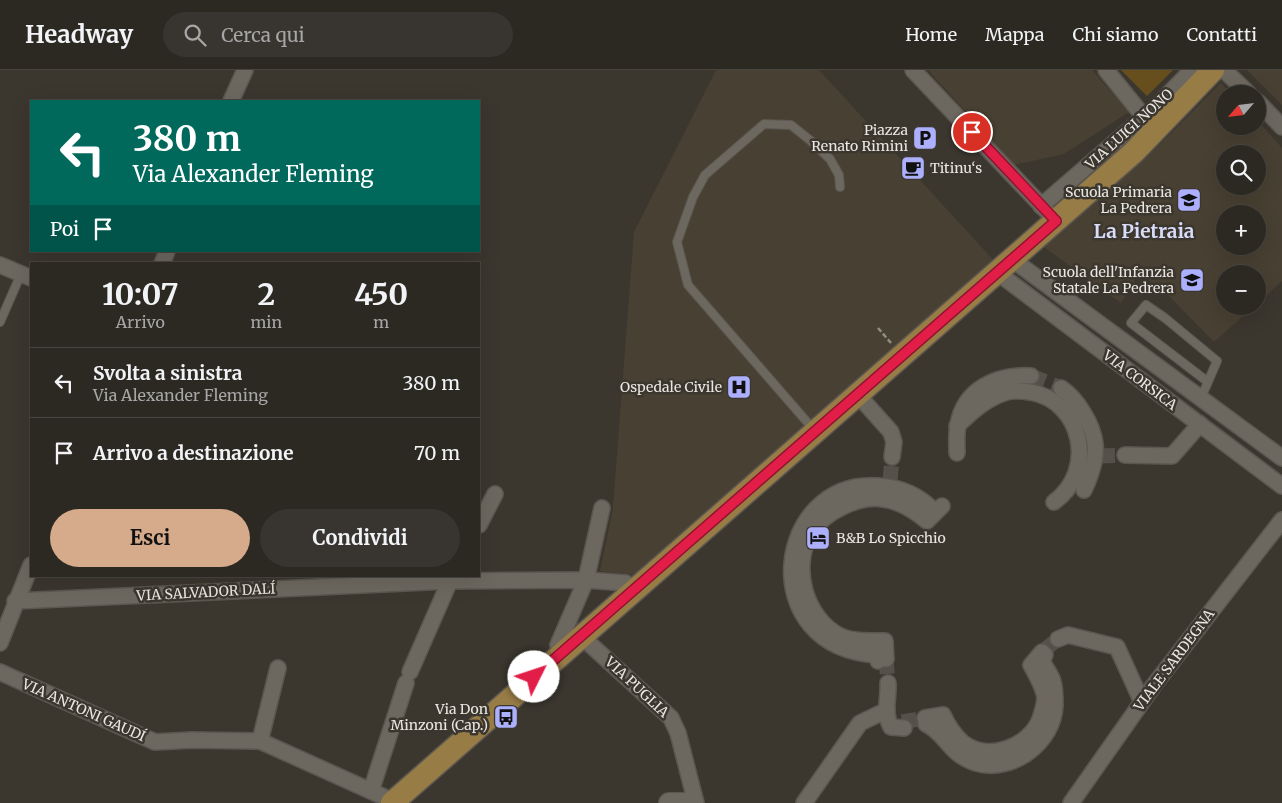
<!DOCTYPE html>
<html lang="it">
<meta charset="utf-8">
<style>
body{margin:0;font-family:Merriweather,serif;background:#383530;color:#f1f3f6;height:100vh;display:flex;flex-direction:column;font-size:19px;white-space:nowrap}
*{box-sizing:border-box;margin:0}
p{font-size:16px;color:#a6a6a6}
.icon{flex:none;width:28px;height:28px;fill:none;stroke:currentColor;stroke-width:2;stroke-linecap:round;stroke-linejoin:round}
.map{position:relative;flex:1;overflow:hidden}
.details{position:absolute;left:30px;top:192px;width:450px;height:315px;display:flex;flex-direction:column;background:#2c2923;border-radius:0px;box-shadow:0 5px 20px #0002,0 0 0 1px #484541}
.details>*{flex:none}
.hud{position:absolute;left:30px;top:30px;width:450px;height:152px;border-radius:0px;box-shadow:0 5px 20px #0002,0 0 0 1px #484541;background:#00695c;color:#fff;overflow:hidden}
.needle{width:32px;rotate:242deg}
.fabs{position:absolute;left:1216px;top:15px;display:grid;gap:10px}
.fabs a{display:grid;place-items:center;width:50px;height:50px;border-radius:50%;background:#2c2923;box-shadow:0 5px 20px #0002,0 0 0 1px #484541;font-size:25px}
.pin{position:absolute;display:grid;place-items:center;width:42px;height:42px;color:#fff;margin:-21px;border:2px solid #fff;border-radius:50%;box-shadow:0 1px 5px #0007}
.me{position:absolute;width:55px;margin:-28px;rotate:49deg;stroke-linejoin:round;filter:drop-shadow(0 0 4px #0008)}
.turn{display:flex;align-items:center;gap:18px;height:105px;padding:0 20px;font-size:22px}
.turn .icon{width:65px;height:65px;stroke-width:2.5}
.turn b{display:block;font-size:35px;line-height:42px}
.then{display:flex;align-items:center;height:48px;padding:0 20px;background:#0003;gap:10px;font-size:19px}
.eta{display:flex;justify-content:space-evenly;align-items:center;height:85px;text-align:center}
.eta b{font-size:30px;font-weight:700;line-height:35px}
.cta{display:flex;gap:10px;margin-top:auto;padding:10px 20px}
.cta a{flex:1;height:58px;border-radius:30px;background:#d6ab8b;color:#111;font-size:20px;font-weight:700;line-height:58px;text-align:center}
.cta a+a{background:#383530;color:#f1f3f6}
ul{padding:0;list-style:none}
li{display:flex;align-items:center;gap:15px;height:70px;padding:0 20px;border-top:1px solid #484541}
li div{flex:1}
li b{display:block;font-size:19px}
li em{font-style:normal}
header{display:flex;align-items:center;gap:30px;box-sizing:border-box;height:70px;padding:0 25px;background:#2c2923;border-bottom:1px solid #484541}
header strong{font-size:24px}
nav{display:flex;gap:28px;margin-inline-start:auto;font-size:18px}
.search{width:350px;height:45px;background:#383530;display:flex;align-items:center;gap:12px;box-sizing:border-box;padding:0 18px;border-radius:28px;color:#a6a6a6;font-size:19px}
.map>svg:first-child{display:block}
.built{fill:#484032;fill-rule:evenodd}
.green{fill:#674e1d}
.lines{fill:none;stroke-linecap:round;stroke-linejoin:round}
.street-tunnel{stroke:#55514a;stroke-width:15;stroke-dasharray:15 8;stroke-linecap:butt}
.lane-casing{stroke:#5a5650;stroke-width:10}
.street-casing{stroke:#5a5650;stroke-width:18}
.secondary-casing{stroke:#5a5650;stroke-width:22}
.primary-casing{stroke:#5a5650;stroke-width:25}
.path{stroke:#908d86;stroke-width:2.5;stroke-dasharray:5 2.5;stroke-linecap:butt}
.lane{stroke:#6d685f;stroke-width:8}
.street{stroke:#6d685f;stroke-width:15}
.secondary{stroke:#6d685f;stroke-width:20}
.primary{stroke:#987c46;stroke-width:22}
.route-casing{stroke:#92132f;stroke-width:12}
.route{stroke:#e11d48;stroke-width:9}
.labels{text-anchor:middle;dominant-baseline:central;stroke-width:5;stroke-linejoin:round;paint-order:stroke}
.street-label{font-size:14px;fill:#eae7e2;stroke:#3b372f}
.poi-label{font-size:14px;fill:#eae7e2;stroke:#3b372f;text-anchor:end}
.district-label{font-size:19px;font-weight:bold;fill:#d9dcf9;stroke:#3b372f}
</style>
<header>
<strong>Headway</strong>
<div class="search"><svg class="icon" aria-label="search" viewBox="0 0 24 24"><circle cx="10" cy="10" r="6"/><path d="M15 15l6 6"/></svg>Cerca qui</div>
<nav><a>Home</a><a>Mappa</a><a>Chi siamo</a><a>Contatti</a></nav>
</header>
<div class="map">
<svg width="1282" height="733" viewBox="0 0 1282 733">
<rect width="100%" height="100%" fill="#3b372f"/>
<!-- built -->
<g class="built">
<polygon points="716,0 819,0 998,195 636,505 600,501 613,438 634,162"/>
<polygon points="928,0 1092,0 1129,42 1064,84 1014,95"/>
<polygon points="1247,0 1282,0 1282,35"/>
<path d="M1221,13L1232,24H1225V56H1258V51L1282,78V211L1258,233V204H1225V236H1254L1214,272L1169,226L1139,203L1121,233L1044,177L1160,74ZM1225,84H1258V116H1225ZM1225,144H1258V176H1225Z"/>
</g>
<!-- green -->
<polygon class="green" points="1121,0 1173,0 1147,26"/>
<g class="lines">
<!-- street-tunnel -->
<g class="street-tunnel">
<polyline points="1031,306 1061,318"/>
<polyline points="1100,386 1125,385"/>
<polyline points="890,411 892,387"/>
<polyline points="1042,582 1058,569"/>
<polyline points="886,589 888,613"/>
<polyline points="902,652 925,648"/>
</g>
<defs>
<g id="lane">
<polyline points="0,252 21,204"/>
<polyline points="1201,328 1217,291 1165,248 1146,235 1131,253 1208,312"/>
<polyline points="814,360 688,215 677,172 693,127 705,105 764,54 791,55 811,71 830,89 839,105 840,117"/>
</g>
<g id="street">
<polyline points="913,0 1056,151"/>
<polyline points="1106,0 1144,47"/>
<polyline points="1224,0 1249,24"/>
<polyline points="231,31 245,0"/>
<polyline points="1258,32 1282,57"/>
<polyline points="1041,136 1158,35 1192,0"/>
<polyline points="1013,190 1282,388"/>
<polyline points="162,194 167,181"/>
<polyline points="0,195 31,208"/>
<polyline points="998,203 1282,416"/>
<path d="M1061,318C1077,329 1093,354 1095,374C1097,389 1090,407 1084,420"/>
<polyline points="858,325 891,362 894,372 892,387"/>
<path d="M957,356C972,341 987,328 1007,322C1014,320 1023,321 1030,322C1083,331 1097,401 1054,432"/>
<path d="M957,383C957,374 956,364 958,355C964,319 997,304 1031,306"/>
<polyline points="1125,385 1172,386 1200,354"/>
<polyline points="479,455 495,424"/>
<polyline points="15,531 449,511 586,510 626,513 633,520"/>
<polyline points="581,566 671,648 678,663 696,733"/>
<polyline points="1058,569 1068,565 1117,577 1142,632"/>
<polyline points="0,573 31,495"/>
<polyline points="563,580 558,575 586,510 602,438"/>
<path d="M886,589L885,571C870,571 854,572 840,566C805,548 791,497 811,463C824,442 859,425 883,429C899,431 915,441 927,451L942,436"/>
<path d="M878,591V585C752,579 774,407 879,416C902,418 919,425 935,442"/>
<polyline points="0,602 155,672 192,670 260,671 393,731"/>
<polyline points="410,602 452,506"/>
<path d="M888,613C889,628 883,642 891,657L904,658"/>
<path d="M925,648L943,645C948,656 954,665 963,673C989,692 1029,677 1040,649C1042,643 1045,633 1045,627C1043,616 1036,604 1031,595L1042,582"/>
<path d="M926,654C946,663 948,684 976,693C1012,704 1054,672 1055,635C1055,628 1055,618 1053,612C1051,603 1043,597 1042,588L1045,585"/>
<polyline points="260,671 278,598"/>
<polyline points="371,721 406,613"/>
<polyline points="804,733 860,653 887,640"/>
<polyline points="1071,733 1154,615 1282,450"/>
</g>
<polyline id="secondary" points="669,733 688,733"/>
<polyline id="primary" points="392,733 1134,82 1213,0"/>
</defs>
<!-- lane casing -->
<use href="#lane" class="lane-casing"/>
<!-- street casing -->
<use href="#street" class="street-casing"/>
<!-- secondary casing -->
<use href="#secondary" class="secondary-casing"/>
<!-- primary casing -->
<use href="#primary" class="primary-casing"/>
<!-- path -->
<polyline class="path" points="878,258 891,273"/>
<!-- lane -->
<use href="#lane" class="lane"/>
<!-- street -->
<use href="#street" class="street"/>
<!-- secondary -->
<use href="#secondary" class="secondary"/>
<!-- primary -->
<use href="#primary" class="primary"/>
</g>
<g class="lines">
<defs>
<polyline id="route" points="534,607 1056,151 972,62"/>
</defs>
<!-- route casing -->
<use href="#route" class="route-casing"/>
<!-- route -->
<use href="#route" class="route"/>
</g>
<!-- icons -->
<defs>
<symbol id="parking-square" viewBox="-11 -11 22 22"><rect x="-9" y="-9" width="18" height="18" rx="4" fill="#acaffb" stroke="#3b372f"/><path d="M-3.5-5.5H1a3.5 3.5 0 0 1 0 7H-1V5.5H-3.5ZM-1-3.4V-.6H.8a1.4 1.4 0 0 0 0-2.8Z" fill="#111"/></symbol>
<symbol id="cafe-square" viewBox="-11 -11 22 22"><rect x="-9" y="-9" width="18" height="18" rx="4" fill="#acaffb" stroke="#3b372f"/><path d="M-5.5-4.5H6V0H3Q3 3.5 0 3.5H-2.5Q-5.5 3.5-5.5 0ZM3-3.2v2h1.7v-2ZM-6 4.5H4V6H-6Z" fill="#111"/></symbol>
<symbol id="school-square" viewBox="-11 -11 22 22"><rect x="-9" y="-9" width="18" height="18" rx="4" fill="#acaffb" stroke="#3b372f"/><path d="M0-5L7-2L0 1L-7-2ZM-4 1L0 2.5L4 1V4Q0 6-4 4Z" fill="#111"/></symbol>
<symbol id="hospital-square" viewBox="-11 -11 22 22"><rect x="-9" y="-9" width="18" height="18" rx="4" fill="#acaffb" stroke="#3b372f"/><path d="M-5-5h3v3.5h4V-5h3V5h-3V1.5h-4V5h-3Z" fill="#111"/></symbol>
<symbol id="hotel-square" viewBox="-11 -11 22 22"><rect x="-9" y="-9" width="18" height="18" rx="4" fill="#acaffb" stroke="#3b372f"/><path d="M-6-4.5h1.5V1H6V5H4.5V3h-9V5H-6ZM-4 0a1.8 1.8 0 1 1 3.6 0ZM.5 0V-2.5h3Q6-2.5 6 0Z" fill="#111"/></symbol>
<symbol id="bus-square" viewBox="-11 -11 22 22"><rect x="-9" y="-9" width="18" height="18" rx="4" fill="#acaffb" stroke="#3b372f"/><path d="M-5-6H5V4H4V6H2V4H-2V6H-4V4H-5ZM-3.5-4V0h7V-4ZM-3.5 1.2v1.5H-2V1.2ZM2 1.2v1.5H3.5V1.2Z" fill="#111"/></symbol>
</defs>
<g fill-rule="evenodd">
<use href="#parking-square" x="911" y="54" width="28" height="28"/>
<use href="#cafe-square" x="899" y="84" width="28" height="28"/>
<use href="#school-square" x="1175" y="116" width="28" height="28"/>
<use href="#school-square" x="1178" y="196" width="28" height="28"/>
<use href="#hospital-square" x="725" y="303" width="28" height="28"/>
<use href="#hotel-square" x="804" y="454" width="28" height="28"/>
<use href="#bus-square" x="492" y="633" width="28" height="28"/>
</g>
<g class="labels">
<!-- street labels -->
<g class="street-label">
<text transform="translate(1129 59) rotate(-42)">VIA LUIGI NONO</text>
<text transform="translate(1140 310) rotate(37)">VIA CORSICA</text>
<text transform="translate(206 522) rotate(-3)">VIA SALVADOR DALÍ</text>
<text transform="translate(1174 590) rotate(-53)">VIALE SARDEGNA</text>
<text transform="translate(637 617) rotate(43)">VIA PUGLIA</text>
<text transform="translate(84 640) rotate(24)">VIA ANTONI GAUDÍ</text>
</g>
<!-- poi labels -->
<g class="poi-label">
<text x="908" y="60">Piazza<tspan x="908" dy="16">Renato Rimini</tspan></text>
<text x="930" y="98" text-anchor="start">Titinu‘s</text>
<text x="1172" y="122">Scuola Primaria<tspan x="1172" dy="16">La Pedrera</tspan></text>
<text x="1174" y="202">Scuola dell'Infanzia<tspan x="1174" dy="16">Statale La Pedrera</tspan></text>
<text x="722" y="317">Ospedale Civile</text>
<text x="836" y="468" text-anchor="start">B&amp;B Lo Spicchio</text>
<text x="488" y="639">Via Don<tspan x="488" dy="16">Minzoni (Cap.)</tspan></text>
</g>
<!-- district labels -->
<g class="district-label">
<text x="1144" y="161">La Pietraia</text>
</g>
</g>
</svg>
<div class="fabs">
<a><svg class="needle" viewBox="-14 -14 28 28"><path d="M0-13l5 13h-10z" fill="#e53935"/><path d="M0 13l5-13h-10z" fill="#a6a6a6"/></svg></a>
<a><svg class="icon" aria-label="search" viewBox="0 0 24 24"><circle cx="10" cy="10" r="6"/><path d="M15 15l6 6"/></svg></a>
<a>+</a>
<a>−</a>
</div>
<div class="pin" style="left:972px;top:62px;background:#d93025"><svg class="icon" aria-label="arrive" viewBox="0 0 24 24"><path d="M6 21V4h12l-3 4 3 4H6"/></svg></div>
<svg class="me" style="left:534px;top:607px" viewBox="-20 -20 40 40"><circle r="19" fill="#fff"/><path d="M0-13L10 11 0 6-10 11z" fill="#e11d48"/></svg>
<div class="hud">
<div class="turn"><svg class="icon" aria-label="left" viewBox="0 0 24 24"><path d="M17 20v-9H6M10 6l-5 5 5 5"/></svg><div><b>380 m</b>Via Alexander Fleming</div></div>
<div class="then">Poi<svg class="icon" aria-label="arrive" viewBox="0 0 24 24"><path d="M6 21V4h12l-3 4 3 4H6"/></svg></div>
</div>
<section class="details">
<div class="eta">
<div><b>10:07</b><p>Arrivo</p></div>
<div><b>2</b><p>min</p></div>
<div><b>450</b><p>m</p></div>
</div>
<ul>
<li><svg class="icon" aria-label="left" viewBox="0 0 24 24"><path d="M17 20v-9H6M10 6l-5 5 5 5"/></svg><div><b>Svolta a sinistra</b><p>Via Alexander Fleming</p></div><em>380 m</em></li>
<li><svg class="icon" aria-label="arrive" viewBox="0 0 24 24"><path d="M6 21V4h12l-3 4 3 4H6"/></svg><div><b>Arrivo a destinazione</b></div><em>70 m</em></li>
</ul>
<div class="cta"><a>Esci</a><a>Condividi</a></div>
</section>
</div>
